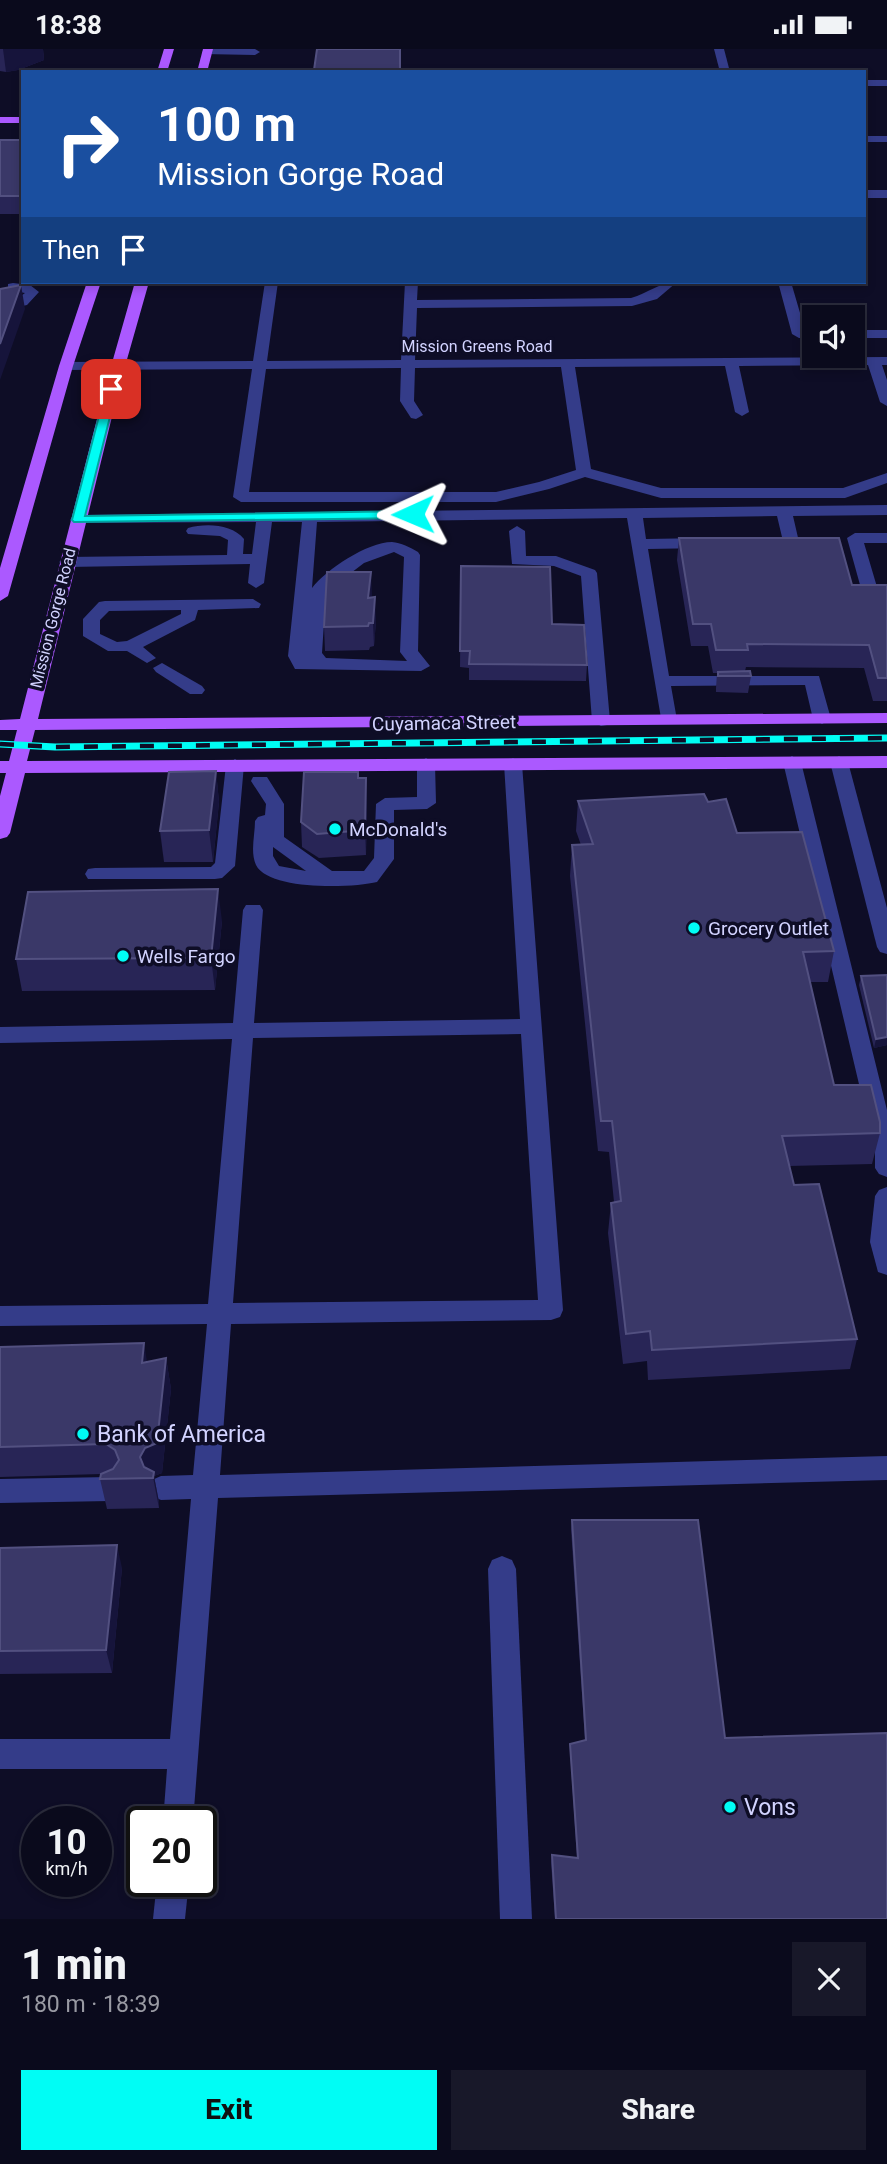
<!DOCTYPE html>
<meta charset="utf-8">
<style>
body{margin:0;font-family:Roboto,sans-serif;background:#181829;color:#f1f3f6;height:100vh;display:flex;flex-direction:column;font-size:26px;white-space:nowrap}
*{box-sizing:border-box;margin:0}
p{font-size:23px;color:#999aa3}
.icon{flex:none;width:38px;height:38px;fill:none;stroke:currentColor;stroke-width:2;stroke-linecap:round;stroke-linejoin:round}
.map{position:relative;height:1870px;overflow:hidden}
.panel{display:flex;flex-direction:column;background:#0a0a1c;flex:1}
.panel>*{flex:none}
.guide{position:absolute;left:21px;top:21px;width:845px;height:214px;border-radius:0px;box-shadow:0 4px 10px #0003,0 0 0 2px #2a2b3b;background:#1a4fa0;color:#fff;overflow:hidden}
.controls{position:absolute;left:802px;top:256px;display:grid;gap:14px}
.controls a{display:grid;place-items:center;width:63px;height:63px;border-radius:0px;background:#0a0a1c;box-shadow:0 4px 10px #0003,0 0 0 2px #2a2b3b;font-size:35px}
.speed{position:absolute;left:21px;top:1757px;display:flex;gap:14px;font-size:35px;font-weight:700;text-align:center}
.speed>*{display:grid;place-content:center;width:91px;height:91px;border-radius:50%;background:#0a0a1c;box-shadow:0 4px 10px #0003,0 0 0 2px #2a2b3b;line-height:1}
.speed small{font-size:18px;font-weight:400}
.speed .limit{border:4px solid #111;border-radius:10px;background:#fff;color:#111}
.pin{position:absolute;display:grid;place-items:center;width:60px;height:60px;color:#fff;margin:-30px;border-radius:14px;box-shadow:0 4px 10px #0006}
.me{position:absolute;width:77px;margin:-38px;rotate:269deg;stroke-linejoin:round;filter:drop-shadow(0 0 5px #0008)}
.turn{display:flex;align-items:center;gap:24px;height:147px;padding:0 21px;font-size:32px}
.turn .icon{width:91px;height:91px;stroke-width:2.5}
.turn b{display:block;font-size:49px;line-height:60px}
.then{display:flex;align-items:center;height:66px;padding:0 21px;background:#0003;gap:14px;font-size:26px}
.round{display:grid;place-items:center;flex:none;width:74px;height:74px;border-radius:0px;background:#181829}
.headline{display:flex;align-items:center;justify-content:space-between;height:119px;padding:0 21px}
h1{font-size:42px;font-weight:800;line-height:52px}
.button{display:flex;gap:14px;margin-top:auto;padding:14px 21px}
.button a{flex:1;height:80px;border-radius:0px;background:#00fdf5;color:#111;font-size:28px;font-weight:800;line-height:80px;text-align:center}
.button a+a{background:#181829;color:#f1f3f6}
.status{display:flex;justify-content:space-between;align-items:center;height:49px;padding:0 35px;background:#0a0a1c;direction:ltr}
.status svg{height:19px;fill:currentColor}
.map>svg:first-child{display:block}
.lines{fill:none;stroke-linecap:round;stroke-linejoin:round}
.minor{fill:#343c89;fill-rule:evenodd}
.major{fill:#ab59ff;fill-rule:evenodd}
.rail-casing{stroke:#00fdf5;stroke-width:7}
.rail{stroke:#0e0d26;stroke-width:4.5;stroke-dasharray:14;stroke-linecap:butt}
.wall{fill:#282556}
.shaded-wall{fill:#16143b}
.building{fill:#3a3868;stroke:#525080;stroke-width:2}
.route{fill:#00fdf5;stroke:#00a49f;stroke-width:2}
.poi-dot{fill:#00fdf5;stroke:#0e0d26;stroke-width:2.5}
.labels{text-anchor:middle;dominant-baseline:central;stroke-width:7;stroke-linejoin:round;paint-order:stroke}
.far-street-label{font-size:16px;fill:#d2d3ff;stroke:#0e0d26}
.street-label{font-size:19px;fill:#d2d3ff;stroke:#0e0d26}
.poi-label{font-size:19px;fill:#d2d3ff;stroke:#0e0d26;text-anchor:start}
.near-poi-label{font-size:23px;fill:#d2d3ff;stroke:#0e0d26;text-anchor:start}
</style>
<div class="status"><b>18:38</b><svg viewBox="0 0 49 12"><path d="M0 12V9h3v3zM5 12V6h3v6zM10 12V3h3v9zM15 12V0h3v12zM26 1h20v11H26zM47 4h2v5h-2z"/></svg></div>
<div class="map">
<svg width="887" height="1870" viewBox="0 0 887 1870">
<rect width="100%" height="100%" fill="#0e0d26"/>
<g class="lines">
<!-- minor -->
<g class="minor">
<polygon points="207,0 255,0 260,3 255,6 203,5 202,3"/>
<polygon points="714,0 724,0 730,23 720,23"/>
<rect x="864" y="31" width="23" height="6"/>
<rect x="864" y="87" width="23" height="6"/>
<rect x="864" y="141" width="23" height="8"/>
<path d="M265,233H278L267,312L401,311L405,233H418L417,251L631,249C648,244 660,233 677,233L657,250L632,257L417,259L415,311L887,308V316H882L887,331V357L880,353L868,316L739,317L749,363L742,367L735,363L725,317L575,318L591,420L661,439H843L887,424V434L845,449H661L585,428L549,440L496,453H241L233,448L252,320L66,321L59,317L66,313L253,312ZM561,318L576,421L539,433L496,443H249L266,320L401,319L400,352L411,369L416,370L423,366L414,352L415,319Z"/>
<polygon points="778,233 791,233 805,281 814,281 814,289 799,289 792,285"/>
<polygon points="13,234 30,236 39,243 27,256 0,262 0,254 14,252 25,244 8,241 8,235"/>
<rect x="852" y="281" width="35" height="8"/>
<path d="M887,456V466L793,467L799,493C791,501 769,501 761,493L769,488H782L777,467L643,469L646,490L705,489L713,494L705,499L648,500L669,627H819L831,670L822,675L813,670L805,636L671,637L677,671L674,675H662L627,469L317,473L312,539C326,521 367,493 392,493C401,494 410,498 418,503L420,506L418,602L430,617L421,622L295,620L288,607L302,473H272L264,534L256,539L248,534L250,515L67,518L59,513L67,508L227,506L228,491L220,487L188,485L186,482L188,479C206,474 232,475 244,490L243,505H252L256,473L72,474L70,471L72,468L78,466ZM394,503L404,508L400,603L407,612L326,609L322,604L326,543L364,514Z"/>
<polygon points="517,477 525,482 526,507 556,507 595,521 597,524 610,672 607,676 601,677 592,672 581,527 554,517 512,515 509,482"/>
<polygon points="855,484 887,484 887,494 864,494 877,538 887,538 887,548 870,548 862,543 847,489"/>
<path d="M253,550L261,555L259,559L198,561L195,571L143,598L156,609L147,614L127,602H108L83,587V570L99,553L105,552ZM181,561V565L127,592L117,593L100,585V571L109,562Z"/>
<polygon points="162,614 202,637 205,641 202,645 190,645 156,623 153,619"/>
<polygon points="792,707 801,713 887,1061 887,1128 879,1125 875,1119 875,1103 783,713"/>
<polygon points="839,707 848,713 887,859 887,905 880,903 877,898 830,713"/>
<path d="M426,709L435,715L436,754L427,760L394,761V810L377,833C353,839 269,842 256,816C250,803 255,786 255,772L258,768L265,766L266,755L251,732L253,728H267L284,755V788L332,822H364L374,809L376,755L385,749L417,748V715ZM273,798L306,822L279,817L273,807Z"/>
<path d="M513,709L522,715L563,1261L560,1268L551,1271L231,1275L220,1426L887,1407V1431L218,1449L193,1773H163L167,1720H0V1690H170L191,1450L161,1451L152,1447L148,1439L152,1431L161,1427L193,1426L207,1275L0,1277V1257L208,1255L232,990L0,994V978L233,974L243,861L246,856H260L263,861L254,974L520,970L504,715ZM521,985L538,1251L233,1254L253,989Z"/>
<polygon points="235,710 244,716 235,817 222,829 215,830 88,830 85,825 88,820 95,819 211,818 215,814 226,716"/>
<polygon points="887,1138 887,1226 878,1223 870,1193 875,1147 879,1141"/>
<polygon points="110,1428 119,1432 123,1440 119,1448 110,1452 0,1454 0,1430"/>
<polygon points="502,1507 512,1511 516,1520 532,1870 500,1870 488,1520 492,1511"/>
<polygon points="157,1832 189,1832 185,1870 153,1870"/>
</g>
<!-- major -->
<g class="major">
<polygon points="164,0 174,0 167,23 157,23"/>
<polygon points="203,0 213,0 207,23 197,23"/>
<rect x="0" y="68" width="23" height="6"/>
<polygon points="87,233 101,233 73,317 8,547 0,552 0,519 59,317"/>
<polygon points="135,233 149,233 120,335 38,670 887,664 887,674 35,681 27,712 887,707 887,719 25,724 10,784 7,788 0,790 0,747 6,724 0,724 0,712 9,712 17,681 0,681 0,671 20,670 106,335"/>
</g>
<defs>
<polyline id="rail" points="0,695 55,698 887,689"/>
</defs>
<!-- rail casing -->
<use href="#rail" class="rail-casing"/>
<!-- rail -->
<use href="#rail" class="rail"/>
</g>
<!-- wall -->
<g class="wall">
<polygon points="0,0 43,0 44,11 18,21 6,23 0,22"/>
<polygon points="317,0 401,0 401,23 314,23"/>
<rect x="0" y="91" width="23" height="74"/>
<polygon points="679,489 852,536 887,536 887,652 873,652 864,619 746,618 745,622 751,627 748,644 716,643 716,639 717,624 713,624 708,597 691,597 677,511"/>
<polygon points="461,517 552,575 587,616 586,632 469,631 469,619 460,618"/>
<polygon points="372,548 376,572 374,597 370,598 369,601 325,602 324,578"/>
<polygon points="216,722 219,753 213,813 164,813 160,782"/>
<polygon points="358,729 367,754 366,806 319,809 302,798 301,773"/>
<polygon points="578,752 708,753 737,784 834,902 828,933 810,933 834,1036 880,1084 872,1115 789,1117 794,1136 857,1290 850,1320 648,1331 647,1312 623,1315 608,1184 611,1154 614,1153 609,1103 598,1102 570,827 572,796 581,796 576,782"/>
<polygon points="222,872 215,941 22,942 16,910"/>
<polygon points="887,926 887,996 874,999 859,936 861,927"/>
<polygon points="0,1298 147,1313 166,1309 171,1340 162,1424 154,1427 159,1453 159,1459 107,1460 100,1430 101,1425 0,1428"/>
<polygon points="572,1471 725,1689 887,1870 555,1870 551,1813 552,1806 577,1809 570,1702 570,1695 585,1691 571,1480"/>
<polygon points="0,1499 122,1519 112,1624 0,1625"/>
</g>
<!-- shaded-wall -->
<g class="shaded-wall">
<polygon points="3,0 43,0 44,11 18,21 6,23"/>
<polygon points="21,236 25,260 0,331 0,295"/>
<polygon points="371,523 372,546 369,572 368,549"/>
<polygon points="375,548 376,572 374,597 373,574"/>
<polygon points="216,722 219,753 213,813 209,781"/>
<polygon points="366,729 367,754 366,806 365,781"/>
<polygon points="218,840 222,872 215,941 211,909"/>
<polygon points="887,988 887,996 874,999 876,990"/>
<polygon points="144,1294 149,1325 142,1314"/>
<polygon points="166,1309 171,1340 162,1424 154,1427 159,1453 159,1459 153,1428 144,1429 140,1408 145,1399"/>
<polygon points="117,1496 122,1519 112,1624 106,1601"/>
</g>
<!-- building -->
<g class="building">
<polygon points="317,0 400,0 400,20 314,21"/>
<rect x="0" y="91" width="23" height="56"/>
<polygon points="21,236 0,295 0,240"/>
<polygon points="679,489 839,489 852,536 887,536 887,629 878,629 869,596 747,595 748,601 716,601 711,575 693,575"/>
<polygon points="461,517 550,518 552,575 584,576 587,616 469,615 470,602 460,602"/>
<polygon points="327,523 371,523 368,549 375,548 373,574 369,574 368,577 324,578"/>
<polygon points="750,622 751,627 718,627 718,623"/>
<polygon points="216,722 209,781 160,782 169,723"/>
<polygon points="304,723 358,723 358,729 366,729 365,781 317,785 301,773"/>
<polygon points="704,745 708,753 726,750 737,784 802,783 834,902 803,903 834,1036 871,1036 880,1073 880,1084 782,1087 794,1136 819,1135 857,1290 652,1301 650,1282 626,1285 611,1154 621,1152 612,1072 601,1072 572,796 593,795 578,752"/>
<polygon points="218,840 211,909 16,910 28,843"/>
<polygon points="887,926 887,988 876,990 861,927"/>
<polygon points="144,1294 142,1314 166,1309 157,1394 145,1399 140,1408 144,1418 154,1423 153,1429 100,1430 101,1425 113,1420 119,1411 115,1401 106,1395 0,1398 0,1298"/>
<polygon points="572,1471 698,1471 725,1689 887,1684 887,1870 556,1870 552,1806 578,1809 570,1695 586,1691"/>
<polygon points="117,1496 106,1601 0,1602 0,1499"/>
</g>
<!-- route -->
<polygon class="route" points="111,337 117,340 85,467 413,462 419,465 413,469 74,473 72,471 106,340"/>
<!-- markers -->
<g class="poi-dot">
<circle cx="335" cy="780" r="7"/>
<circle cx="694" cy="879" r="7"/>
<circle cx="123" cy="907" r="7"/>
<circle cx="83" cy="1385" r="7"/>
<circle cx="730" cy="1758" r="7"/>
</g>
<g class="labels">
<!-- far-street labels -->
<g class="far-street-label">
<text x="477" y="297">Mission Greens Road</text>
<text transform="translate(53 569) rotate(-76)">Mission Gorge Road</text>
</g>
<!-- street labels -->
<g class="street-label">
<text transform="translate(444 674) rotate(-1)">Cuyamaca Street</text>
</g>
<!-- poi labels -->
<g class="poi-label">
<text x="349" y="780">McDonald's</text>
<text x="708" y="879">Grocery Outlet</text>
<text x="137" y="907">Wells Fargo</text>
</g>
<!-- near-poi labels -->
<g class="near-poi-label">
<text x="97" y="1385">Bank of America</text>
<text x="744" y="1758">Vons</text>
</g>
</g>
</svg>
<div class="controls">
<a><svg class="icon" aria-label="sound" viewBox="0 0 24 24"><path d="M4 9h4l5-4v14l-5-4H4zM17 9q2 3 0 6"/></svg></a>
</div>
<div class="speed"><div>10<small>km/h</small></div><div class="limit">20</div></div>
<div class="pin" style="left:111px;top:340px;background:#d93025"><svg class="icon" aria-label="arrive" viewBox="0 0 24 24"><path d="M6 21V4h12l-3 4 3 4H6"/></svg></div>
<svg class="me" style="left:413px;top:465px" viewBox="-20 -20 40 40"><path d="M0-17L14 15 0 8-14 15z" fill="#00fdf5" stroke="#fff" stroke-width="4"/></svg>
<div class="guide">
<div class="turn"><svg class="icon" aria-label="right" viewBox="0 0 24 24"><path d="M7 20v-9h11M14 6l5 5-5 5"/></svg><div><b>100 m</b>Mission Gorge Road</div></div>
<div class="then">Then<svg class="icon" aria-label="arrive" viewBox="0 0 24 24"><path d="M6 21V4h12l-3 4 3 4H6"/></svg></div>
</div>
</div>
<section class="panel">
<div class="headline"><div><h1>1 min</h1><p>180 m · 18:39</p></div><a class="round"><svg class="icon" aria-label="close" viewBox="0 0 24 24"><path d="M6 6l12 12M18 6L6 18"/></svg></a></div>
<div class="button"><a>Exit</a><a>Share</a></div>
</section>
